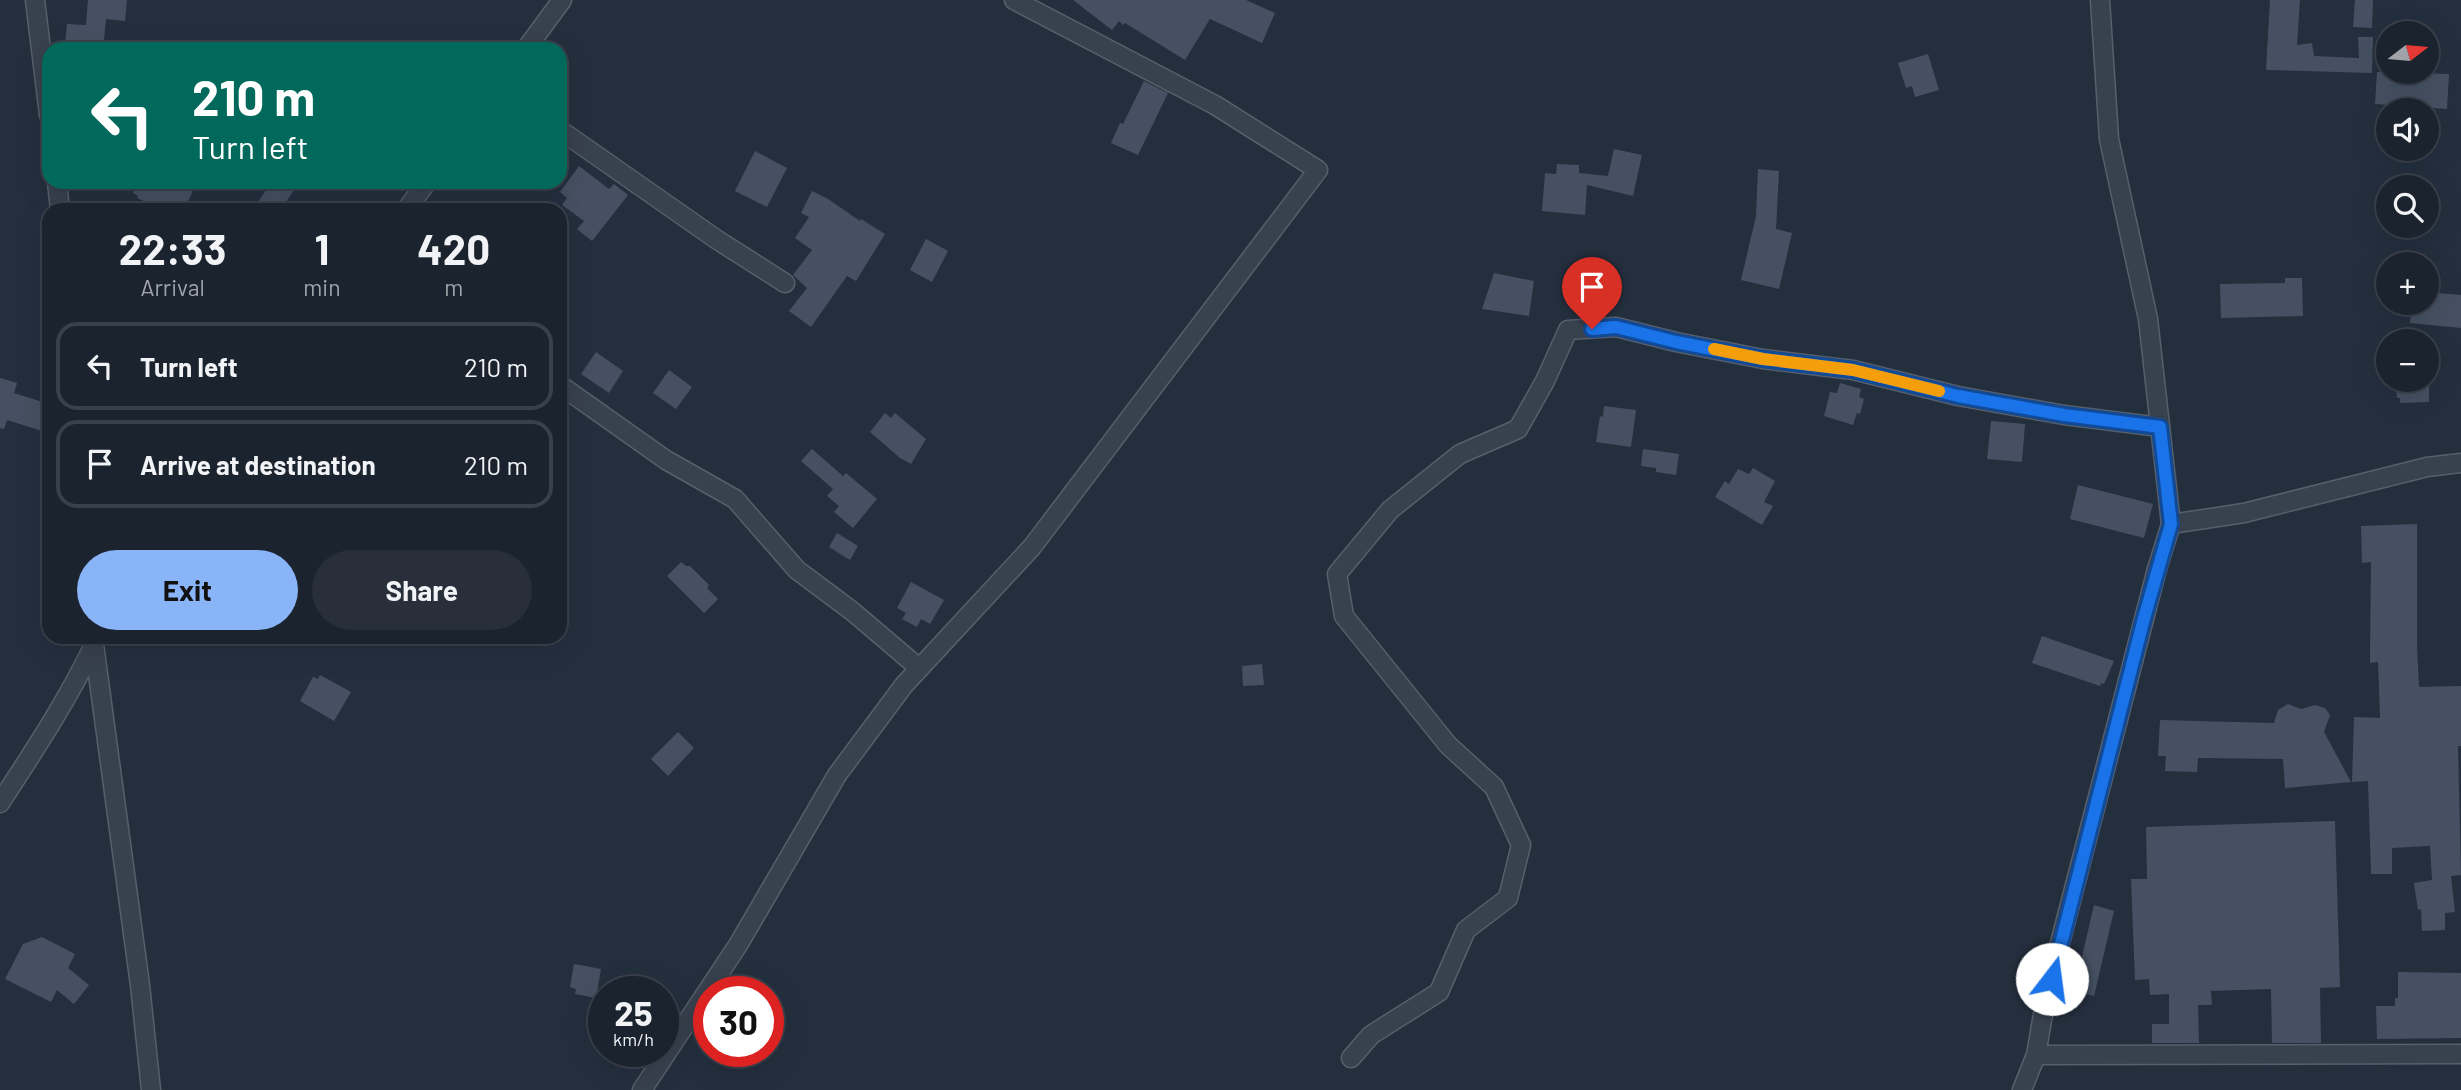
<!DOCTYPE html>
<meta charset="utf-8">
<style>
body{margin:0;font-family:Barlow,sans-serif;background:#282f3a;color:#f1f3f6;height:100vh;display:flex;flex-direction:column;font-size:26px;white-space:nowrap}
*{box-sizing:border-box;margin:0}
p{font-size:23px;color:#a0a4aa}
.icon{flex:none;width:38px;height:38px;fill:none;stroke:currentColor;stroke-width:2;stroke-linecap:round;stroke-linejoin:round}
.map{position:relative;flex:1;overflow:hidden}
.details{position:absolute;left:42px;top:203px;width:525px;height:441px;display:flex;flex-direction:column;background:#1b232e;border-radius:21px;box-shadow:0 7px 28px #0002,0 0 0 2px #39404a}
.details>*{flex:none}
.banner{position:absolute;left:42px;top:42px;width:525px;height:147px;border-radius:21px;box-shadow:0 7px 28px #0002,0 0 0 2px #39404a;background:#00695c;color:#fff;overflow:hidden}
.needle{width:46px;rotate:74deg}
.buttons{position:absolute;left:2376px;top:21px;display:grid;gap:14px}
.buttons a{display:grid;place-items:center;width:63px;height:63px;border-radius:50%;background:#1b232e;box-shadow:0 7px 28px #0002,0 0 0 2px #39404a;font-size:35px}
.speed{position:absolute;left:588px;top:976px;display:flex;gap:14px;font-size:35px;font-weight:700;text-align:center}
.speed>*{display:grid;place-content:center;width:91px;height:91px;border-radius:50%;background:#1b232e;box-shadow:0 7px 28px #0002,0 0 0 2px #39404a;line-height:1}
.speed small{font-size:18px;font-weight:400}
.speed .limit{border:10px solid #d22;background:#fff;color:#111}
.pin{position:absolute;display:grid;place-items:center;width:60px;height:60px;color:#fff;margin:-72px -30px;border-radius:50% 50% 50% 0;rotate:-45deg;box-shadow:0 0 7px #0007}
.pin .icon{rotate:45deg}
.me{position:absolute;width:77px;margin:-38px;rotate:15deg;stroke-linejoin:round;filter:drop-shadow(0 0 5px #0008)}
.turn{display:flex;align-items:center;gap:24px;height:147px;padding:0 35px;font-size:32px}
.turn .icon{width:91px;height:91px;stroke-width:2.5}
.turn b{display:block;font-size:49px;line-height:60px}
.eta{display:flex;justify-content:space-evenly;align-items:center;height:119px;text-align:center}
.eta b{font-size:42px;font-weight:700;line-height:49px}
.action{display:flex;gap:14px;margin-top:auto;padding:14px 35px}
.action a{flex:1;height:80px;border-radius:42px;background:#8ab4f8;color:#111;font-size:28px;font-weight:700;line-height:80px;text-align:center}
.action a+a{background:#282f3a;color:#f1f3f6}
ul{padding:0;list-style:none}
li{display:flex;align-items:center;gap:21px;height:88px;margin:0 14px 10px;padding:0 21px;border:4px solid #39404a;border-radius:21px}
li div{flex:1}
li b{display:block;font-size:26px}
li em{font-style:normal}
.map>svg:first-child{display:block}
.building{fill:#455162}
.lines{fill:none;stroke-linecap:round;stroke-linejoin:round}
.minor-casing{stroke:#565f6c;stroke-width:21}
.minor{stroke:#38414e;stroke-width:18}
.route-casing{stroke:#114b97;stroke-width:18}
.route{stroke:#1a73e8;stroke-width:12}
.slow{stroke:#f59e0b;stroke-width:12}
</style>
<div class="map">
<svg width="2461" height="1090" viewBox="0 0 2461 1090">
<rect width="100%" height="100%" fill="#242f3e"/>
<!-- building -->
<g class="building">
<polygon points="88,0 127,0 125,21 106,19 103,49 77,49 77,45 65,44 67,24 86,25"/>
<polygon points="1073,0 1246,0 1275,13 1262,43 1210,19 1185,60 1125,23 1123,25 1119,21 1112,30"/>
<polygon points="2270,0 2300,0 2297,45 2312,43 2314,56 2359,58 2358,37 2373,37 2372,73 2266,70"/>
<polygon points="2355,0 2373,0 2372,28 2353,27"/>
<polygon points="1928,54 1939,90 1915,97 1912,86 1906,88 1898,63"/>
<polygon points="2377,72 2449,74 2447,109 2375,104"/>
<polygon points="1144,81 1168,93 1138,155 1111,143 1120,123 1123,124"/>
<polygon points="1614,149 1642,155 1633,196 1587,185 1585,215 1542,211 1545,173 1556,174 1557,164 1579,165 1579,173 1608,176"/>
<polygon points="755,151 787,168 767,207 735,191"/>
<polygon points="579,166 609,189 614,184 628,195 592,241 577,229 584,221 562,205 567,198 560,192"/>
<polygon points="1758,169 1779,171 1776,229 1792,233 1779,289 1741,280 1756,216"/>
<polygon points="138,182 197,182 184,210 164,210 137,198 138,196 133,193"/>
<polygon points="271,182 299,182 281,210 253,210"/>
<polygon points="812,191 828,199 860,221 861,219 885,234 856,281 847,276 811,327 789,311 807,288 793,275 812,250 795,238 809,217 801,213"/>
<polygon points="926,239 948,251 932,282 910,270"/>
<polygon points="1494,273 1534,281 1529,316 1482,309"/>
<polygon points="2285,278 2302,278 2303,316 2221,318 2220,284 2285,283"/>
<polygon points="2427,292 2461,295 2461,328 2410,323 2412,303 2427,303"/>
<polygon points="596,352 623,371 609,393 581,374"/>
<polygon points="669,370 692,387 676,409 653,393"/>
<polygon points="0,378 17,383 14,393 49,404 42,431 7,420 4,429 0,428"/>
<polygon points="2396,380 2429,380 2429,402 2400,403 2400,398 2397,398"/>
<polygon points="1840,383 1861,389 1859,397 1864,399 1860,414 1857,413 1853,425 1824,416 1830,392 1837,393"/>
<polygon points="1604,406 1636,410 1631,447 1596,442 1600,416 1603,417"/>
<polygon points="885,413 891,418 895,413 926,439 911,464 900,458 870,432"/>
<polygon points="1991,421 2025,424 2022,462 1987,459"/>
<polygon points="812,449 843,476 846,473 877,499 853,528 834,512 839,506 827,496 833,489 801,461"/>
<polygon points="1643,449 1679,454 1676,475 1656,472 1656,468 1641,466"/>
<polygon points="1753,468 1775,481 1764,502 1773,506 1762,525 1715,497 1725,481 1729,484 1738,469 1749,474"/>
<polygon points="2078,485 2153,504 2144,538 2070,519"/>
<polygon points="2417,524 2417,646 2419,687 2461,686 2461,746 2458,746 2461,875 2451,876 2455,912 2445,913 2445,930 2422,931 2421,909 2418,910 2414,883 2432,880 2430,846 2392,848 2392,874 2371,874 2368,781 2352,782 2354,717 2380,718 2378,662 2370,663 2370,652 2371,562 2362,563 2361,526"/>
<polygon points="837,533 858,546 850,560 829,547"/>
<polygon points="681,562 686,566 690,566 709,585 707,588 718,599 704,613 667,576"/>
<polygon points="911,582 944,600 930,624 921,619 917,627 902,619 906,613 897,608"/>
<polygon points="2042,636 2114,661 2104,684 2101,683 2100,686 2032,663"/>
<polygon points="1262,664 1264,685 1243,686 1242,666"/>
<polygon points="320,675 351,692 334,721 300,701 313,677 318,679"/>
<polygon points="2288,704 2301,709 2315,705 2325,708 2330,715 2324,732 2351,782 2285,788 2283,759 2198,758 2197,772 2165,771 2166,756 2158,756 2160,720 2274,723 2278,710"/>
<polygon points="678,732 694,748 668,776 651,759"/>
<polygon points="2335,821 2340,987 2320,988 2321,1043 2272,1043 2271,989 2211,991 2212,1005 2198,1005 2199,1043 2152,1043 2152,1024 2169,1024 2169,994 2150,995 2149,979 2135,980 2131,879 2147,879 2146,827"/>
<polygon points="2094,905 2114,911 2094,996 2074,991"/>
<polygon points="42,937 75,954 68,968 89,985 74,1004 57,990 51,1002 5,979 23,944"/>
<polygon points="574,964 601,969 596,998 575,994 576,989 570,987"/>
<polygon points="2398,972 2461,973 2461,1038 2377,1039 2376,1006 2395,1006 2395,998 2398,998"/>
</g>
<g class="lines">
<defs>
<g id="minor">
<polyline points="35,0 49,115"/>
<polyline points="526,49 562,0"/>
<polyline points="560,130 716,239 785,283"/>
<polyline points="57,182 60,210"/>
<polyline points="406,210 427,182"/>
<polyline points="560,385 666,460 735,499 797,570 852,611 919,668"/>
<polyline points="2171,524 2244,513 2427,467 2461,463"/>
<polyline points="93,637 140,985 151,1090"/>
<path d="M0,803C34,751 67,701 94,645"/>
<polyline points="2036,1055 2461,1054"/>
<polyline points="1351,1058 1371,1035 1439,992 1466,930 1508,898 1521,845 1494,787 1448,745 1344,616 1337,574 1390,510 1460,454 1518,429 1545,381 1568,330 1616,327 1676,342 1763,359 1853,370 1958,396 2064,415 2160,427"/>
<polyline points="642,1090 738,945 837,775 904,685 1032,547 1318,170 1215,105 1014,0"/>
<polyline points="2022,1090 2036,1055 2046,997 2157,569 2171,524 2148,319 2109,139 2100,0"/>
</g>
</defs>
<!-- minor casing -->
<use href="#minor" class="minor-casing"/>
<!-- minor -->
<use href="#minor" class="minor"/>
</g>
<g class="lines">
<defs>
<polyline id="route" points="1592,329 1616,327 1676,342 1763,359 1853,370 1958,396 2064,415 2160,427 2171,524 2143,622 2052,979"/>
</defs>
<!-- route casing -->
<use href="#route" class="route-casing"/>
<!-- route -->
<use href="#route" class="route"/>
<!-- slow -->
<polyline class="slow" points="1714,349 1763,359 1853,370 1939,391"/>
</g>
</svg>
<div class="buttons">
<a><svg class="needle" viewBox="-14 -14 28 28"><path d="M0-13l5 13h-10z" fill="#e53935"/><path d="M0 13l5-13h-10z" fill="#a0a4aa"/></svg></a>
<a><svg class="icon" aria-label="sound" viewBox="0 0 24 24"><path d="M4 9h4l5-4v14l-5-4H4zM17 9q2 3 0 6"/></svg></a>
<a><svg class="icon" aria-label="search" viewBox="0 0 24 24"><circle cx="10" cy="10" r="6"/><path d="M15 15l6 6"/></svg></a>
<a>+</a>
<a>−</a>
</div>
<div class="speed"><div>25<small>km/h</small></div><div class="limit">30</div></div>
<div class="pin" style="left:1592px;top:329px;background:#d93025"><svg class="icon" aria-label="arrive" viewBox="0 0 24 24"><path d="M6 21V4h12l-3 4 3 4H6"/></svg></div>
<svg class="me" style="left:2052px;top:979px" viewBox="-20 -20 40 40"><circle r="19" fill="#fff"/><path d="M0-13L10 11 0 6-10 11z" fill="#1a73e8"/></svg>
<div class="banner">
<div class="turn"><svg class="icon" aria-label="left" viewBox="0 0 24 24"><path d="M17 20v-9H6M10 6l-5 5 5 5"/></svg><div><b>210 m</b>Turn left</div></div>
</div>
<section class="details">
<div class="eta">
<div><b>22:33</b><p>Arrival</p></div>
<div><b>1</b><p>min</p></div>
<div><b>420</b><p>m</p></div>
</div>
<ul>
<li><svg class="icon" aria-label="left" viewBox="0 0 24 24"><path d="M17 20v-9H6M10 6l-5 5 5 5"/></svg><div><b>Turn left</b></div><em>210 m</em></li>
<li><svg class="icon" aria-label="arrive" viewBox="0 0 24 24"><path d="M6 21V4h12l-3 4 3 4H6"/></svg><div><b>Arrive at destination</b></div><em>210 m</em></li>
</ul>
<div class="action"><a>Exit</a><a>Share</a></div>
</section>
</div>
